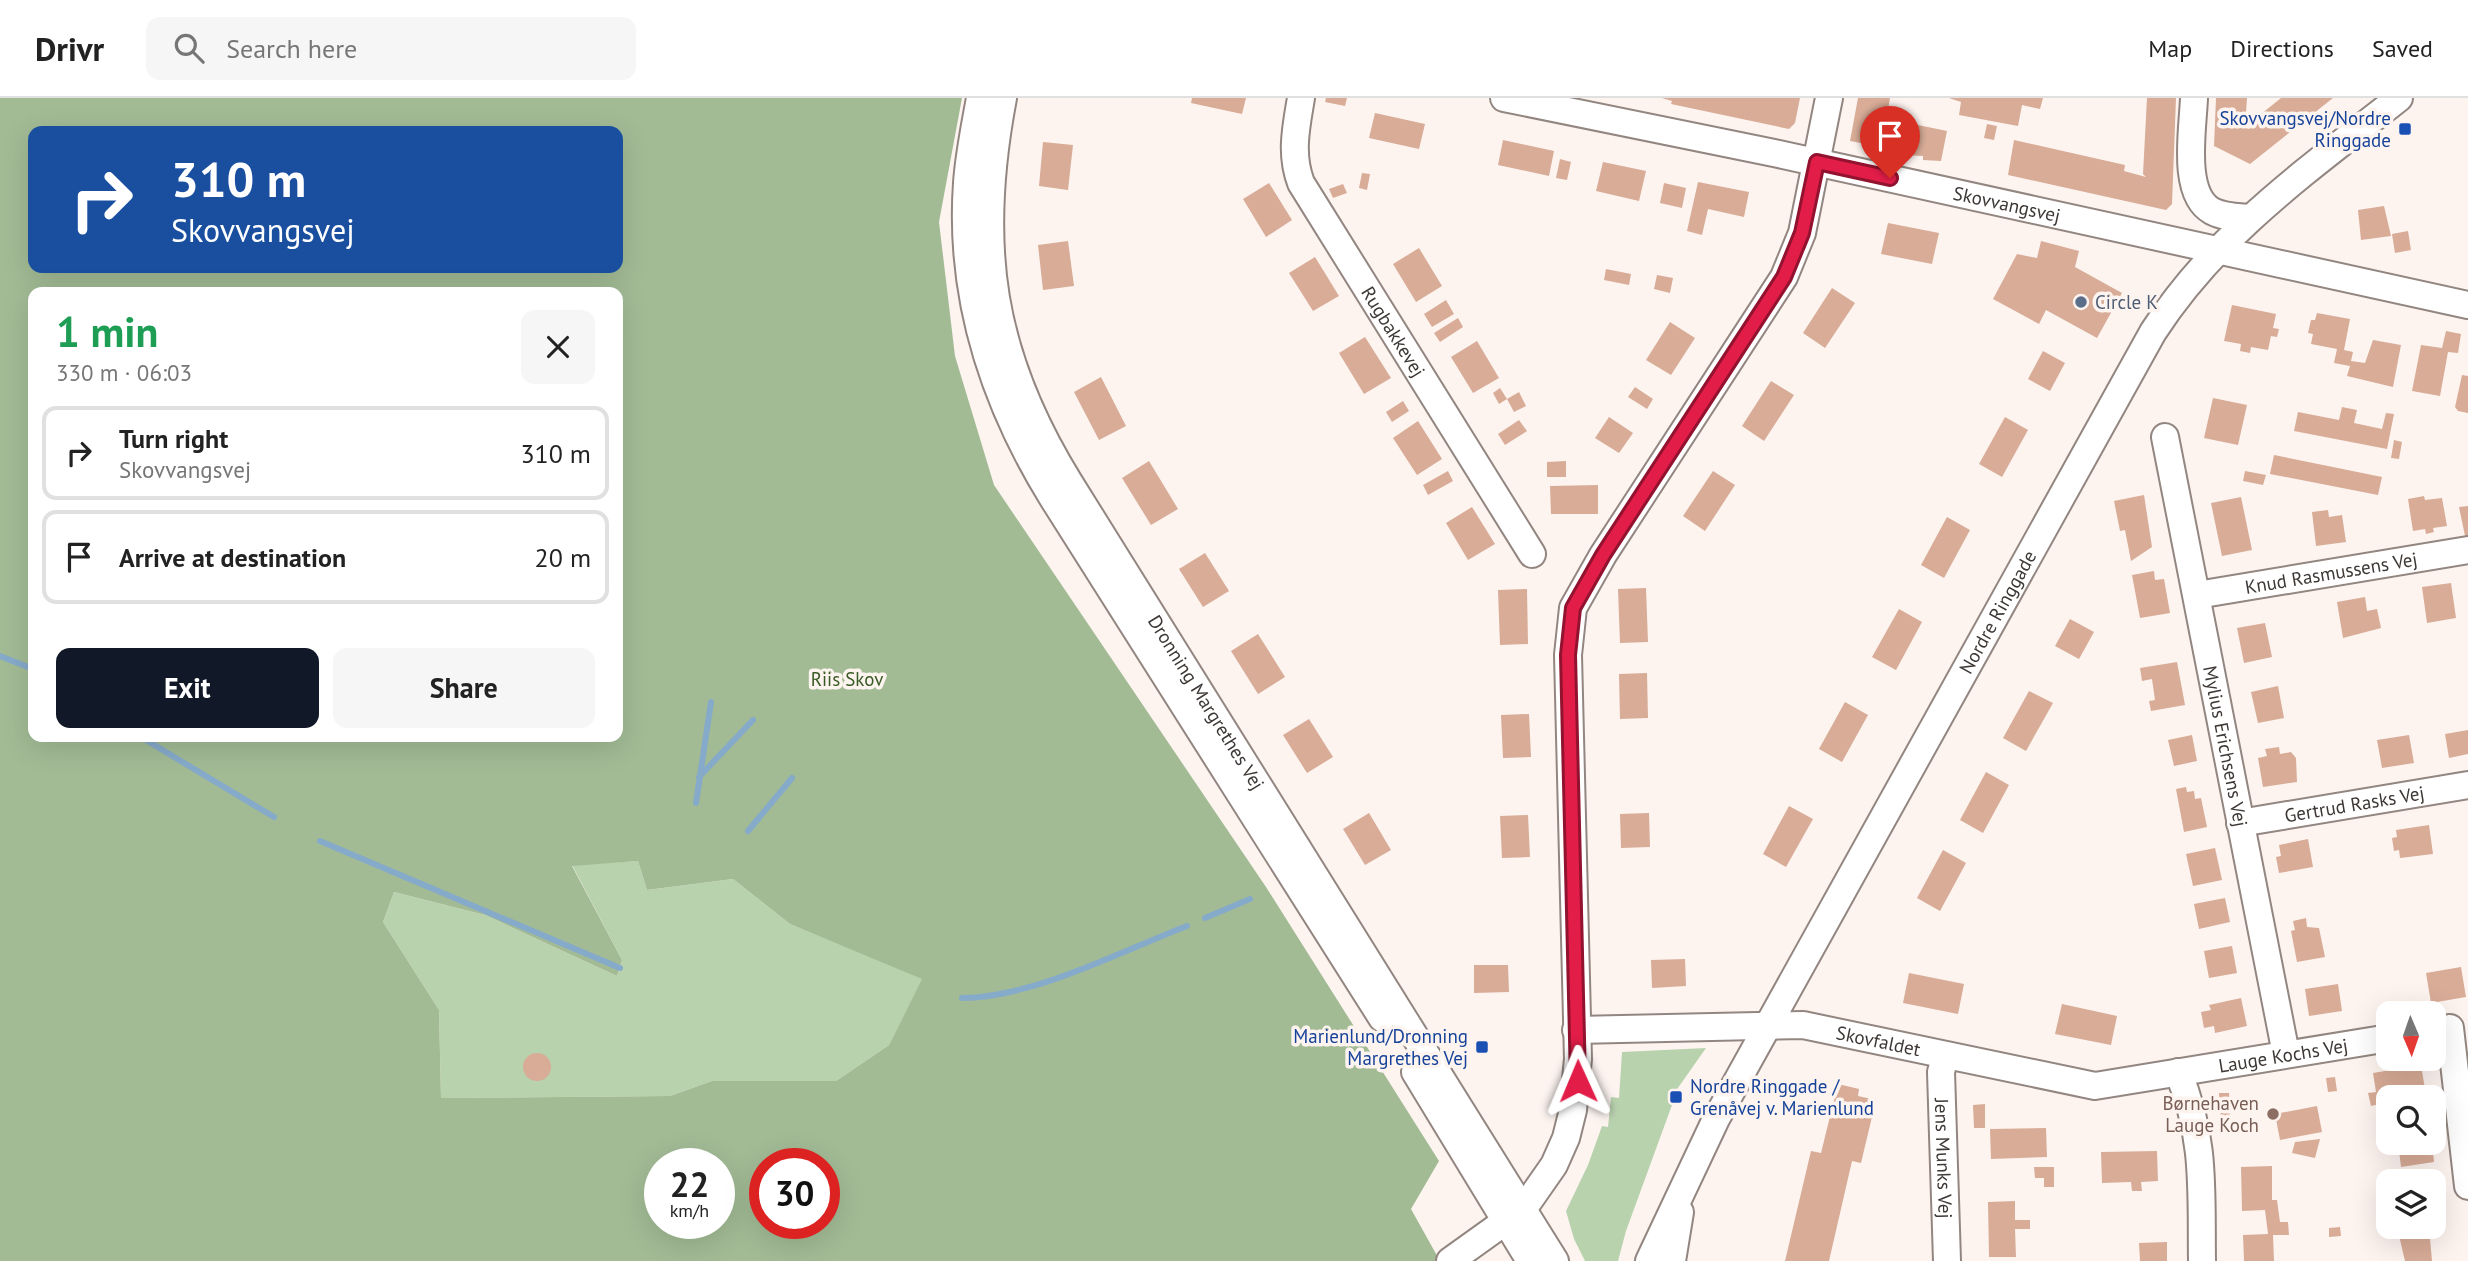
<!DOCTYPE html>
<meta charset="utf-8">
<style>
body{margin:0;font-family:"PT Sans",sans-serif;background:#f6f6f6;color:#222;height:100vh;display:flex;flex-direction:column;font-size:26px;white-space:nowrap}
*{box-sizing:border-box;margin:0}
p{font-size:23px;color:#767676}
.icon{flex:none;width:38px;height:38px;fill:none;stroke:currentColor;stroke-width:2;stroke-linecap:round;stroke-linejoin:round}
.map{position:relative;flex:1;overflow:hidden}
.details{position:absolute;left:28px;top:189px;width:595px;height:455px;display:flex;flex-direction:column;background:#fff;border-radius:14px;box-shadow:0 7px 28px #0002}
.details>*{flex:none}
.banner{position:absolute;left:28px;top:28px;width:595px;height:147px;border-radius:14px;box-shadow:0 7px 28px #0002;background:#1a4fa0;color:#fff;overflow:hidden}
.needle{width:46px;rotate:178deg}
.buttons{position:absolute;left:2376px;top:903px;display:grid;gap:14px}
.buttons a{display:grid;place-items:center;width:70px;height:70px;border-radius:14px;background:#fff;box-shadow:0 7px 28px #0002;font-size:35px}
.speed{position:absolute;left:644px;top:1050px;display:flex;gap:14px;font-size:35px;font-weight:700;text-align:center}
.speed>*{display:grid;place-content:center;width:91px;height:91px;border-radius:50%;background:#fff;box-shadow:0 7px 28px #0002;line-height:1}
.speed small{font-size:18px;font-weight:400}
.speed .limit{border:10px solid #d22;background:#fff;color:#111}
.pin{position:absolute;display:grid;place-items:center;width:60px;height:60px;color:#fff;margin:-72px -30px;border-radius:50% 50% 50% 0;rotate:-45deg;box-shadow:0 0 7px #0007}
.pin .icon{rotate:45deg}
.me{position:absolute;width:77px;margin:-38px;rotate:359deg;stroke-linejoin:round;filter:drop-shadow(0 0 5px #0008)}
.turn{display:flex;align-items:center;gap:24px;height:147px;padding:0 28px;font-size:32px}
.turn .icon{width:91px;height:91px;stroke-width:2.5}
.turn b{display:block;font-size:49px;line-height:60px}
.round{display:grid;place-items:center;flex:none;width:74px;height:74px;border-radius:14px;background:#f6f6f6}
.head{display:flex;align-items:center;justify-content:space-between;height:119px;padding:0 28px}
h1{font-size:42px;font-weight:600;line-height:52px;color:#1e9e55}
.primary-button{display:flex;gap:14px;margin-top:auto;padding:14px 28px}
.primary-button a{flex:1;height:80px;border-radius:14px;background:#111827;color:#fff;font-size:28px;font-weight:600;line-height:80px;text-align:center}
.primary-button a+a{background:#f6f6f6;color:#222}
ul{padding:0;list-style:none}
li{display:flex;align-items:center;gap:21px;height:94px;margin:0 14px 10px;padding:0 14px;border:4px solid #e0e0e0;border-radius:14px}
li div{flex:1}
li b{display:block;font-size:26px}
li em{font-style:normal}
header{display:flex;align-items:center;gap:42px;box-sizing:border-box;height:98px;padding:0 35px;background:#fff;border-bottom:2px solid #e0e0e0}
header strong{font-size:33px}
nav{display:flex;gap:38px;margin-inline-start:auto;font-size:24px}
.search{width:490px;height:63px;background:#f6f6f6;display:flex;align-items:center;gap:18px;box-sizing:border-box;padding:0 24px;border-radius:14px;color:#767676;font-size:26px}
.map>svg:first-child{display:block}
.green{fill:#b9d2ae}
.forest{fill:#a2bb95;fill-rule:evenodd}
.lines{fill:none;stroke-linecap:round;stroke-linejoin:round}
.stream{stroke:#86aaca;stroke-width:6}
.building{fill:#d8ac97}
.minor-casing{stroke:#938680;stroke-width:30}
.minor{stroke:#fff;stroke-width:26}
.route-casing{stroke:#92132f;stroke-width:18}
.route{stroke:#e11d48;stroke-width:12}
.transit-dot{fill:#1a4fb4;stroke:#fdf4f0;stroke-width:2.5}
.service-dot{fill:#5c6f8a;stroke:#fdf4f0;stroke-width:2.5}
.education-dot{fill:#8d6e63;stroke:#fdf4f0;stroke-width:2.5}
.labels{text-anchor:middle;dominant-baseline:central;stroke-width:7;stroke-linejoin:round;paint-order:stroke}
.transit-label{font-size:19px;fill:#164399;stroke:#fdf4f0;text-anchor:end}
.street-label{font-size:19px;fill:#3d3835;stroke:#fdf4f0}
.service-label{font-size:19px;fill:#4e5e75;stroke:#fdf4f0;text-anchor:start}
.park-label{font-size:19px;fill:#385a25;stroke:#fdf4f0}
.education-label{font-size:19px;fill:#785e54;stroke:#fdf4f0;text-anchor:end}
</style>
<header>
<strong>Drivr</strong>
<div class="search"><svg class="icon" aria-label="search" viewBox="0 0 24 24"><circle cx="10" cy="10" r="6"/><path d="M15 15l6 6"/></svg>Search here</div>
<nav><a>Map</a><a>Directions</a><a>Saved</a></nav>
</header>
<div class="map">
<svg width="2468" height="1163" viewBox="0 0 2468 1163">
<rect width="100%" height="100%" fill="#fdf4f0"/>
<!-- green -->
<g class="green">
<polygon points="638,763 647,792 733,781 790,826 923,880 889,947 836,983 712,983 670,998 441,1000 439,912 383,824 394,794 485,817 617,878 622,862 572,767"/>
<polygon points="1706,950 1668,1004 1672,1007 1626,1133 1618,1163 1585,1163 1574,1141 1566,1113 1588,1067 1602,1028 1608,1029 1611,999 1619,1000 1622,954"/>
</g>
<!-- forest -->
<path class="forest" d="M0,0H962L939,124L955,258L994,387L1266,789L1439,1063L1411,1111L1440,1163H0ZM33,33H618V170H33ZM33,194H618V639H33ZM638,763L647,792L733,781L790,826L922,881L889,947L836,983H712L670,998L441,1000L439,912L383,824L394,794L485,817L617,878L622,862L572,768ZM660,1066H719V1125H660ZM765,1066H824V1125H765Z"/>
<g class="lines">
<!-- stream -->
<g class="stream">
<polyline points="0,558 28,569"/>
<polyline points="141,639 274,719"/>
<polyline points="699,679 753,622"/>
<polyline points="696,705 711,604"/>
<polyline points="748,733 792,680"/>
<polyline points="320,743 620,870"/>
<polyline points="1205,820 1250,801"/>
<path d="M962,900C1035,899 1119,854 1187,828"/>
</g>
</g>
<!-- building -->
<g class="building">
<polygon points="1192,0 1246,0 1242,16 1191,5"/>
<polygon points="1326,0 1347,0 1345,8 1325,4"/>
<polygon points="1662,0 1800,0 1795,25 1789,31 1671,6 1672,3"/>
<polygon points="1858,0 1890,0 1887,17 1894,22 1947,33 1941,63 1923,62 1923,58 1900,57 1901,53 1886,53 1887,50 1850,43"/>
<polygon points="1949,0 2043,0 2040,11 2022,7 2018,28 1959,17 1961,4"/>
<polygon points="2147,0 2176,0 2172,106 2166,112 2008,77 2014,42 2125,67 2124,73 2146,79 2143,76"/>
<polygon points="2216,0 2247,0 2245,30 2250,31 2250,25 2281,0 2333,0 2250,66 2214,48"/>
<polygon points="1375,15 1425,26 1419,51 1369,40"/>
<polygon points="1987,26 1997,28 1994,42 1984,40"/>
<polygon points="1503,42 1554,53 1549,78 1498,67"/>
<polygon points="1043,44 1073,47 1068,92 1039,88"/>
<polygon points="1560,61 1571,64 1567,82 1556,80"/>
<polygon points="1603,64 1646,73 1639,103 1596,93"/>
<polygon points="1362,75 1370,76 1367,92 1359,90"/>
<polygon points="1698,84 1749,94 1744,119 1708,111 1702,137 1687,133"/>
<polygon points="1269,85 1292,122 1266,139 1243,101"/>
<polygon points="1664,85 1686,90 1682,110 1660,105"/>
<polygon points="1343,86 1347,95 1333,100 1329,91"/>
<polygon points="2384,108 2391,138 2361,142 2358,112"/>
<polygon points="1888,125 1939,135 1932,166 1881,156"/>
<polygon points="2408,133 2411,152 2395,155 2392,136"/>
<polygon points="1068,143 1074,188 1043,192 1038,147"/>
<polygon points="2041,143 2079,153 2075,169 2122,195 2097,240 2046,212 2039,226 1993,201 2017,156 2037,160"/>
<polygon points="1419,150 1442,188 1416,204 1393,166"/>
<polygon points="1315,159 1339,198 1313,213 1289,175"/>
<polygon points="1606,171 1631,176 1629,187 1604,182"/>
<polygon points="1657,177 1673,180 1670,195 1654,191"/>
<polygon points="1832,190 1855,205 1825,250 1803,235"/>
<polygon points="1446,202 1454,216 1432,229 1424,216"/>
<polygon points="2232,207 2276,216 2273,230 2279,231 2277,239 2271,238 2268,252 2251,249 2250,255 2240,253 2241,246 2224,243"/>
<polygon points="2317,215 2350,221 2344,252 2353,254 2351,263 2365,265 2373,242 2401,247 2393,289 2347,278 2350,268 2334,265 2337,251 2311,246 2313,236 2308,235 2311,222 2315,222"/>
<polygon points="1458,220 1463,229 1440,244 1434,235"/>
<polygon points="1670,224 1695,240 1671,277 1646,262"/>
<polygon points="2446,233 2461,236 2458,255 2448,254 2440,298 2412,293 2421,247 2442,250"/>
<polygon points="1365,239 1391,280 1364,296 1339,255"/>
<polygon points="1477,243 1499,280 1473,295 1451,259"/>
<polygon points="2043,253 2065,265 2050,293 2028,281"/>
<polygon points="2462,277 2468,278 2468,315 2458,313 2455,309"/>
<polygon points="1101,279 1126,328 1099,342 1074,294"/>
<polygon points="1771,283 1794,297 1764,343 1742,328"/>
<polygon points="1635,289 1653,301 1647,311 1628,299"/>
<polygon points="1500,290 1507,301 1499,306 1493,295"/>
<polygon points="1519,294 1526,308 1514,314 1507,301"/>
<polygon points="2213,300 2247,307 2238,347 2204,340"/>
<polygon points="1403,303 1409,313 1392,324 1386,314"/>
<polygon points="2342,309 2357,312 2354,325 2382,331 2386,315 2394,316 2387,351 2294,333 2298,314 2339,322"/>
<polygon points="1609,319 1633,335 1619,355 1595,340"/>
<polygon points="2005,319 2028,332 2002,379 1979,366"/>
<polygon points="1519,322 1527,333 1505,347 1498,336"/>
<polygon points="1418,323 1442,361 1417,377 1393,340"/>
<polygon points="2394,342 2402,344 2399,361 2391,360"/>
<polygon points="2274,357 2382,379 2378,397 2270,376"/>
<polygon points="1149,363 1178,411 1151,427 1122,380"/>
<polygon points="1566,363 1566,379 1547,379 1547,364"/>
<polygon points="1448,373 1453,383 1428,397 1423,387"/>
<polygon points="1713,373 1735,387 1705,433 1683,418"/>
<polygon points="2245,373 2266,377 2263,387 2243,383"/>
<polygon points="1598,387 1598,416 1551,416 1550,388"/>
<polygon points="2144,397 2152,449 2131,463 2125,432 2120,433 2114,403"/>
<polygon points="2424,398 2425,402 2442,400 2447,428 2433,430 2434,434 2426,436 2425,431 2413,433 2408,401"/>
<polygon points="2241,399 2252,452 2222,458 2211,405"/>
<polygon points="2468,408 2468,438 2465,438 2459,409"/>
<polygon points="1472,409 1495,446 1468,462 1446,425"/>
<polygon points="2328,412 2329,419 2342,417 2346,444 2316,448 2312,414"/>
<polygon points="1947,419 1970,432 1944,480 1921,467"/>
<polygon points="1205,455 1229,493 1203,509 1179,471"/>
<polygon points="2154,473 2155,482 2164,481 2170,515 2140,520 2132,477"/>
<polygon points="2451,485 2456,520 2427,525 2422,489"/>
<polygon points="1646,490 1648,544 1620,545 1618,491"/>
<polygon points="1527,491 1528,546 1500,547 1498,492"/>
<polygon points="2365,499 2367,513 2377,511 2381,530 2343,540 2337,504"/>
<polygon points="1899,511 1922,524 1896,572 1872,559"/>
<polygon points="2070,521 2094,534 2079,561 2055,548"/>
<polygon points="2265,525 2272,559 2244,565 2237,530"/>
<polygon points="1258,536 1285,579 1258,596 1231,553"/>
<polygon points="2177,564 2185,607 2151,613 2149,603 2155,602 2152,581 2142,583 2140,570"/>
<polygon points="1647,575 1648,620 1620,621 1619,576"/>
<polygon points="2278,588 2284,620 2258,625 2251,594"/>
<polygon points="2029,593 2053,605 2026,653 2003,640"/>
<polygon points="1845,604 1868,617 1842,664 1819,651"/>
<polygon points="1529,616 1531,659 1503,660 1501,617"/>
<polygon points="1309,621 1333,659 1307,675 1283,637"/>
<polygon points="2468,632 2468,656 2449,660 2445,636"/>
<polygon points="2192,637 2197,663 2174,668 2168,642"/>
<polygon points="2409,637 2414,665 2382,670 2377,642"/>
<polygon points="2279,649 2280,656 2291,654 2296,660 2297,684 2263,689 2258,660 2267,658 2265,651"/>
<polygon points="1986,674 2009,687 1983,735 1960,722"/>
<polygon points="2186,689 2187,694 2194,693 2195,701 2201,700 2207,729 2184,734 2176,691"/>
<polygon points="1789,708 1813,721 1786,769 1763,756"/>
<polygon points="1369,715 1391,752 1365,767 1343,731"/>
<polygon points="1649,715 1650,749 1621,750 1620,716"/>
<polygon points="1528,717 1530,759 1502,760 1500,718"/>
<polygon points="2429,727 2433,756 2400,760 2399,752 2394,753 2392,740 2397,739 2396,732"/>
<polygon points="2308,741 2313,769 2279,775 2276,759 2281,758 2279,747"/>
<polygon points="2215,750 2222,782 2193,788 2186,756"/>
<polygon points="1943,752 1966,765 1940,813 1917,800"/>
<polygon points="2225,800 2230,824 2199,831 2194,806"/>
<polygon points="2306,820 2307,829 2319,830 2325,859 2297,864 2291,833 2295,832 2293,823"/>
<polygon points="2232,848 2237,875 2209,880 2204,853"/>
<polygon points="1685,861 1686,888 1652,890 1651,862"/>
<polygon points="1474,867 1508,867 1509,894 1474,895"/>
<polygon points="2461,869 2466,899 2431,905 2426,875"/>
<polygon points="1909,875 1964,886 1958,916 1903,905"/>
<polygon points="2338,886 2342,913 2309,918 2305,891"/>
<polygon points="2241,900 2247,928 2215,935 2214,928 2204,930 2201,914 2211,912 2209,907"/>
<polygon points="2062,906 2117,918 2111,947 2055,936"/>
<circle cx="537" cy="969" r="14"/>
<polygon points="2421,967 2425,991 2389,996 2389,1012 2381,1013 2380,1006 2371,1008 2368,995 2376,994 2373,975"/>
<polygon points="2335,979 2337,993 2328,994 2326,980"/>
<polygon points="1838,986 1859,991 1858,998 1876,1002 1861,1065 1852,1063 1829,1163 1785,1163 1811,1053 1821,1055"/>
<polygon points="2219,995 2229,995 2230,1021 2221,1023"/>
<polygon points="1985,1006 1985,1030 1974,1030 1973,1007"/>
<polygon points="2317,1008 2322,1034 2280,1042 2275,1016"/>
<polygon points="2046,1030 2047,1059 1991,1061 1990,1031"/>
<polygon points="2320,1041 2315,1060 2292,1055 2295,1044"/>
<polygon points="2398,1045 2432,1045 2434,1064 2401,1069"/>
<polygon points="2157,1053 2158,1083 2141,1084 2142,1093 2132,1093 2131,1084 2102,1085 2101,1054"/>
<polygon points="2272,1068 2272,1102 2277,1102 2280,1124 2288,1124 2289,1137 2273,1137 2274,1163 2244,1163 2243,1137 2268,1136 2265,1112 2242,1113 2241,1069"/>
<polygon points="2034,1069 2054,1069 2054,1089 2044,1089 2044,1080 2035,1080"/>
<polygon points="2015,1103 2015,1122 2030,1122 2030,1131 2015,1131 2016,1159 1989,1159 1988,1104"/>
<polygon points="2340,1129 2341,1138 2329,1139 2329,1130"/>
<polygon points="2397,1129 2429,1129 2432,1163 2405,1163"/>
<polygon points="2167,1144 2167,1163 2140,1163 2139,1145"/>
</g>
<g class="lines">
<defs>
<g id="minor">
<path d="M980,0C975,28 969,56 967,85C959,198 993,303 1052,399L1382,920"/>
<path id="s1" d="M1003,0C975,147 990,256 1069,384L1555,1163"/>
<path id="s2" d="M1301,0C1296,30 1290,56 1301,85L1532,456"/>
<path id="s3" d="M1504,0L1774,55L2468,207"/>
<path d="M2194,0C2193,30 2181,96 2212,113C2223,119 2237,119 2249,120"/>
<path id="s4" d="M2165,339L2286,956"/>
<path id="s5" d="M2197,497L2468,452"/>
<path id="s6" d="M2240,725L2468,687"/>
<polyline points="2450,930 2468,1088"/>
<path id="s7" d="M1576,932L1803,927L2095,988L2389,940"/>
<path id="s8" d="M1945,959L1941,974L1947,1163"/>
<polyline points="1415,974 1530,1163"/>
<path d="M2178,974C2206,1040 2201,1094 2202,1163"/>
<polyline points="1450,1163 1524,1110 1554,1067 1566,1040 1573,1012 1578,961 1568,557 1573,510 1603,457 1784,179 1802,135 1829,0"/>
<path id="s9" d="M1649,1163L1716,1021L2153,234C2217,135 2308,72 2399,0"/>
<polyline points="1672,1163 1680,1114"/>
</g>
</defs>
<!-- minor casing -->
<use href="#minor" class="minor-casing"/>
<!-- minor -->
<use href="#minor" class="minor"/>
</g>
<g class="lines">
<defs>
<polyline id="route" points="1578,983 1568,557 1573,510 1603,457 1784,179 1802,135 1817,64 1890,80"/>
</defs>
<!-- route casing -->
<use href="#route" class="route-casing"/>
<!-- route -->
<use href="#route" class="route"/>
</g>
<!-- markers -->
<g class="transit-dot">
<rect x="2398" y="24" width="14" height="14" rx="3.5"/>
<rect x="1475" y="942" width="14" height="14" rx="3.5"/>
<rect x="1669" y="992" width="14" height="14" rx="3.5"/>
</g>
<circle class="service-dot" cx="2081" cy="204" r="7"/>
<circle class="education-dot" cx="2273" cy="1016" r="7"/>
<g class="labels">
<!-- transit labels -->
<g class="transit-label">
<text x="2391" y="20">Skovvangsvej/Nordre<tspan x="2391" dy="22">Ringgade</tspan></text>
<text x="1468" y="938">Marienlund/Dronning<tspan x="1468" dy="22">Margrethes Vej</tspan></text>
<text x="1690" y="988" text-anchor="start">Nordre Ringgade /<tspan x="1690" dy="22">Grenåvej v. Marienlund</tspan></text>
</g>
<!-- street labels -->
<g class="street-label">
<text stroke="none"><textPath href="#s3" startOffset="514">Skovvangsvej</textPath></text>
<text stroke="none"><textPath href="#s2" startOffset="261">Rugbakkevej</textPath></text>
<text stroke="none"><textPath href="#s5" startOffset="136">Knud Rasmussens Vej</textPath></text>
<text stroke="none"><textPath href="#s9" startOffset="737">Nordre Ringgade</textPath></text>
<text stroke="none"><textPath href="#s1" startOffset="660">Dronning Margrethes Vej</textPath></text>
<text stroke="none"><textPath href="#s4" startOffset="315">Mylius Erichsens Vej</textPath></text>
<text stroke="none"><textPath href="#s6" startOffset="116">Gertrud Rasks Vej</textPath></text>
<text stroke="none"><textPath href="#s7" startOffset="304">Skovfaldet</textPath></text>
<text stroke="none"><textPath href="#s7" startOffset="716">Lauge Kochs Vej</textPath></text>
<text stroke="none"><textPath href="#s8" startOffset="102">Jens Munks Vej</textPath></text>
</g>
<!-- service labels -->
<g class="service-label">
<text x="2095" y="204">Circle K</text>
</g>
<!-- park labels -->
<g class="park-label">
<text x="847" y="581">Riis Skov</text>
</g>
<!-- education labels -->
<g class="education-label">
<text x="2259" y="1005">Børnehaven<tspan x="2259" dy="22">Lauge Koch</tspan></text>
</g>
</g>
</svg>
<div class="buttons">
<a><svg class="needle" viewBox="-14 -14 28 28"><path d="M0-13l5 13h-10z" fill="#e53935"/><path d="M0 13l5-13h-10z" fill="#767676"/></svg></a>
<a><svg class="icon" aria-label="search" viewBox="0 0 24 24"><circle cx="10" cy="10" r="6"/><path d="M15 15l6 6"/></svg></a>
<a><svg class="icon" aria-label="layers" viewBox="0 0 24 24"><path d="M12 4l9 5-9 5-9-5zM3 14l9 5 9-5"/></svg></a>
</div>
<div class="speed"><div>22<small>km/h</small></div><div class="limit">30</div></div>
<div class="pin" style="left:1890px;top:80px;background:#d93025"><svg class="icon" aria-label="arrive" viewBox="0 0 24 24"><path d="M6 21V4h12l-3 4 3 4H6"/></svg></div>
<svg class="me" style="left:1578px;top:983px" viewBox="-20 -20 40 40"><path d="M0-17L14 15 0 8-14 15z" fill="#e11d48" stroke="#fff" stroke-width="4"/></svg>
<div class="banner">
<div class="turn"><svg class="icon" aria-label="right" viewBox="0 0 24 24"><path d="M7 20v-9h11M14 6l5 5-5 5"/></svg><div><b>310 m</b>Skovvangsvej</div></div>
</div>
<section class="details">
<div class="head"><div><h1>1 min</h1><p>330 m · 06:03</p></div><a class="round"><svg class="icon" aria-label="close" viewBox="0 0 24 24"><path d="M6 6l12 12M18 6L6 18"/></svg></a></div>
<ul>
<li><svg class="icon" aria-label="right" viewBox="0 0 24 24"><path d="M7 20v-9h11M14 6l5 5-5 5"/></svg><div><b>Turn right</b><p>Skovvangsvej</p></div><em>310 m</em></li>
<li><svg class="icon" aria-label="arrive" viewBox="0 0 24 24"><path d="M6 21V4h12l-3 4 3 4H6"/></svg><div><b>Arrive at destination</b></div><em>20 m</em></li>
</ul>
<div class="primary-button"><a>Exit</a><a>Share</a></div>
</section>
</div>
